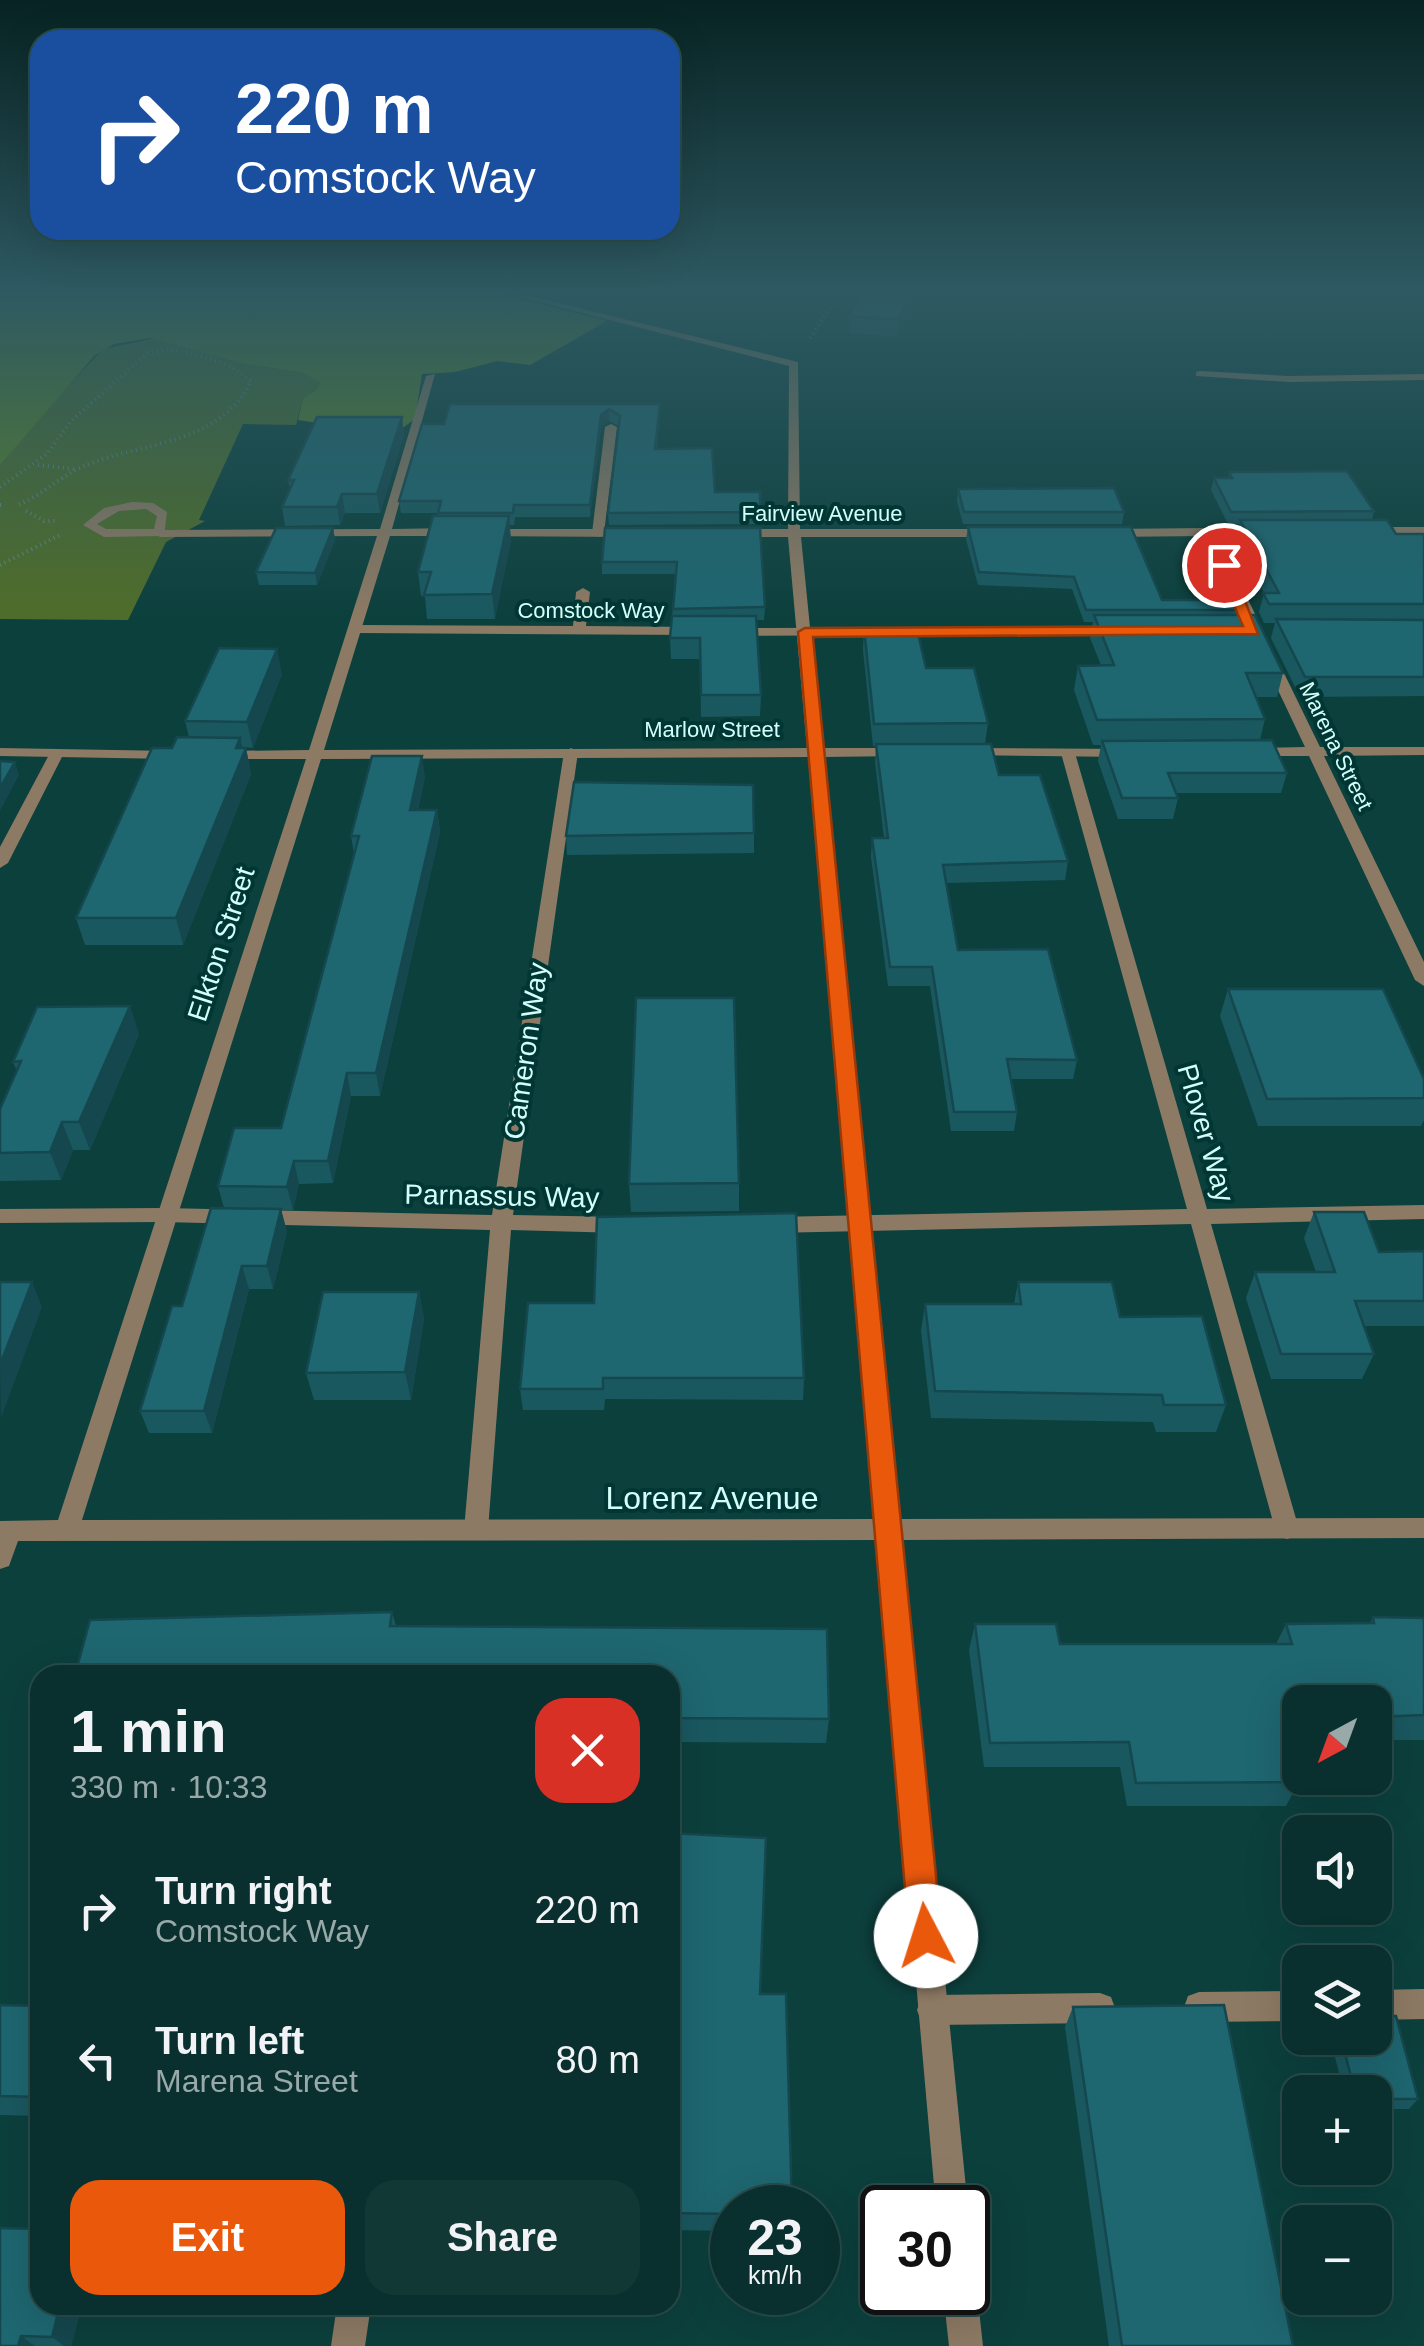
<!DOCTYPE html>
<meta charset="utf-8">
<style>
body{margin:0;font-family:Helvetica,sans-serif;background:#123836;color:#f1f3f6;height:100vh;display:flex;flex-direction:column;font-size:38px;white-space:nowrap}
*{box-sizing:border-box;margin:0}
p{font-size:32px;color:#99a9aa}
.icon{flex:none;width:55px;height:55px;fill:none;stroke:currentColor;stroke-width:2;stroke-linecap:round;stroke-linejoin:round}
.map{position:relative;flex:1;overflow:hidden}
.panel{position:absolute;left:30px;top:1665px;width:650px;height:650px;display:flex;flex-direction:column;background:#09302e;border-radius:30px;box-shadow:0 10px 40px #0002,0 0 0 2px #294b4a}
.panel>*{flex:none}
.banner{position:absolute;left:30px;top:30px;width:650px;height:210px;border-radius:30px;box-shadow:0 10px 40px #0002,0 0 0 2px #294b4a;background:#1a4fa0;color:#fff;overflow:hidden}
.needle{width:65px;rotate:221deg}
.controls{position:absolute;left:1282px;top:1685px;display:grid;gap:20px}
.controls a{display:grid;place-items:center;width:110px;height:110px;border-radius:20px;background:#09302e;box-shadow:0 10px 40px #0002,0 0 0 2px #294b4a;font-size:50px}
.speed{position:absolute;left:710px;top:2185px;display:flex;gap:20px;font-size:50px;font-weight:700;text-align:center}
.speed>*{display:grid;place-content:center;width:130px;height:130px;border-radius:50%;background:#09302e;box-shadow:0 10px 40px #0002,0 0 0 2px #294b4a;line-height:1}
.speed small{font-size:25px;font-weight:400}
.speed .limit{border:5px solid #111;border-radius:15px;background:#fff;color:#111}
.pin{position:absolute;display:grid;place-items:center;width:85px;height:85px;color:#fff;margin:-42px;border:5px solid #fff;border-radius:50%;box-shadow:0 2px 10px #0007}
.me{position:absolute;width:110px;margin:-55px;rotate:355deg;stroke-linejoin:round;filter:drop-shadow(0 0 8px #0008)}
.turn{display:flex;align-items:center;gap:35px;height:210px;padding:0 40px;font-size:45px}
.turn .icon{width:130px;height:130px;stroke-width:2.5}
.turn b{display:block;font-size:70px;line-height:85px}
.round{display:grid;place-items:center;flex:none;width:105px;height:105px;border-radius:30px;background:#123836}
.overview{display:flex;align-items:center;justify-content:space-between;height:170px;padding:0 40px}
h1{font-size:60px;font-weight:600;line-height:75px}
.cta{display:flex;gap:20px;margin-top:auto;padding:20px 40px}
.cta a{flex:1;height:115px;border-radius:30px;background:#ea580c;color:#fff;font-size:40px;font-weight:600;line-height:115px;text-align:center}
.cta a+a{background:#123836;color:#f1f3f6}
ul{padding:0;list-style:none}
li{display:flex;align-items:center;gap:30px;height:150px;padding:0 40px}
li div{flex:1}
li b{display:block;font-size:38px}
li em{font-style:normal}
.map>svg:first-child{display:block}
.green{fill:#4f6d2a}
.forest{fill:#5c8227}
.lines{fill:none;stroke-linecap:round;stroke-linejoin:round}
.path{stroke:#5c8c89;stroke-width:4;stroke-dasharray:1 4;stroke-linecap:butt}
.service{fill:#8d7a64;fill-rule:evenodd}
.minor{fill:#8d7a64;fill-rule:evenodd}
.wall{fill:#1a5860}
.shaded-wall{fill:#15474e}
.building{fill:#1e6670;stroke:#15474e;stroke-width:2.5}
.route{fill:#ea580c;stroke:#983908;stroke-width:2.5}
.labels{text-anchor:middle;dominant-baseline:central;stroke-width:8;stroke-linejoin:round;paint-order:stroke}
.far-street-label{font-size:22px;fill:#d4fefa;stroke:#003633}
.street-label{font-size:28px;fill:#d4fefa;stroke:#003633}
.near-street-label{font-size:32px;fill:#d4fefa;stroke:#003633}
</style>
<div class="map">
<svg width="1424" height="2346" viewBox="0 0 1424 2346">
<rect width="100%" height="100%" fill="#0c403d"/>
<!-- green -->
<polygon class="green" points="156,338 245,364 303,373 321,381 317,391 303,398 296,425 243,424 199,520 205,521 166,542 128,620 0,619 0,465 28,428 103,349"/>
<!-- forest -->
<polygon class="forest" points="0,289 481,289 607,321 530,365 497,361 455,372 422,374 415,419 394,434 298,420 303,398 317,390 320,382 303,373 245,364 150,338 114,344 95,355 0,465"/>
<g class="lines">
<!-- path -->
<g class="path">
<polyline points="810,338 842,289"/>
<polyline points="38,465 75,469"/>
<path d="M0,487L47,454L71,421L148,353L166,349L191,353L229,365L251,381C219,446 143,441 84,466C60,476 42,496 17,505"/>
<polyline points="0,505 5,505"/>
<polyline points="26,511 44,521 57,521"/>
<polyline points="0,565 62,534"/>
</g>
<!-- service -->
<g class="service">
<polygon points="611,424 617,427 604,533 598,537 592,533 605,427"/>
<path d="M132,502L153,503L167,512L164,536L104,537L83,525L104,508ZM146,509L157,516L154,529H106L97,524L119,511Z"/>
<polygon points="583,588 590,592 586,626 697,627 704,631 697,635 357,633 350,629 357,625 573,626 576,592"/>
<polygon points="1117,627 1122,628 1122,634 731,636 724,632 731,628"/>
<polygon points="571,748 578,752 513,1215 622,1217 629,1220 632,1225 629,1230 622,1233 511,1230 488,1530 485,1537 476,1540 467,1537 464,1530 490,1230 163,1222 0,1223 0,1209 163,1208 492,1215 564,752"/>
<polygon points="57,749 64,753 8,863 0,868 0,847 50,753"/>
<polygon points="1068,749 1075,753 1207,1209 1424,1205 1424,1219 1211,1224 1299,1529 1296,1536 1287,1539 1278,1536 1275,1529 1191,1224 771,1233 764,1230 761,1225 764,1220 771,1217 1187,1209 1061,753"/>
<polygon points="1424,1989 1424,2019 1375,2020 1375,1990"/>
<polygon points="1300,1991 1300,2021 1199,2022 1188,2018 1184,2007 1188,1996 1199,1992"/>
<polygon points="1100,1993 1111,1997 1115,2008 1111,2019 1100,2023 932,2025 921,2021 917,2010 921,1999 932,1995"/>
<polygon points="337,2305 371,2305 365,2346 331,2346"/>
</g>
<!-- minor -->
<g class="minor">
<path d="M488,289H502L798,362L800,529H992L998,533L992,537H801L822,748H902L909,752L902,756L823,757L899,1519L1424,1518V1538L901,1540L968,2208V2210L936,2208L877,1540L18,1541L9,1566L0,1569V1521L58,1520L306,759H221L214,755L221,751L309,750L377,536L160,537L154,533L156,530L380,529L426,376L435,374L392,529L452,528L458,532L452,536H390L324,750L807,748L788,537H736L730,533L736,529H788L789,366ZM808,757L875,1519L82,1520L321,759Z"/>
<polygon points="1334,289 1382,289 1377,292 1339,292"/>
<polygon points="1200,371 1289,376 1424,374 1424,380 1289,382 1196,376 1196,372"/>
<polygon points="1371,527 1424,527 1424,535 1367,534 1365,531"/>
<polygon points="1209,528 1262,528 1268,532 1262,536 1217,536 1320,747 1424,747 1424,755 1324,756 1424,962 1424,986 1415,980 1309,756 1251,756 1244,752 1251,748 1305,747 1205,536 1106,537 1100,533 1106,529"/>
<polygon points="486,529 632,529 638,533 632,537 482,536 482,530"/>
<polygon points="0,748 172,751 179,755 172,759 0,756"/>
<polygon points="966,748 1127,749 1134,753 1127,757 961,755 959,752"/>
<polygon points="968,2278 972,2280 977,2292 983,2346 949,2346 943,2292 968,2292"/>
</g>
</g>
<!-- wall -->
<g class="wall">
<polygon points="919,289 896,337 849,333 850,316"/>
<polygon points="660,404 657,449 715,492 760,492 760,524 609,525 608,513 619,426 609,421 601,427 590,517 515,517 514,525 509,525 511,540 495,619 427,619 425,597 421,596 418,572 438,516 438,513 401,513 399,501 444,424"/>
<polygon points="402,417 404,435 380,513 345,513 340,525 285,526 282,507 290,489 288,480"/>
<polygon points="1229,472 1374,511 1372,520 1396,534 1424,534 1424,696 1300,697 1271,638 1275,623 1264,623 1259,612 1264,593 1236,539 1240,524 1228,524 1211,490 1214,478 1228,478"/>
<polygon points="958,489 1124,512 1122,524 963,524 957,501"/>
<polygon points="968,527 1162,600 1245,610 1244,615 1283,673 1277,697 1256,697 1265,719 1260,740 1287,773 1281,793 1176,793 1178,798 1173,819 1118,819 1098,761 1101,745 1093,745 1074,690 1078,666 1101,665 1090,638 1093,622 1084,622 1072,589 978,585 966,539"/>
<polygon points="333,528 335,540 317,585 259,585 256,572"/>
<polygon points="760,528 765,607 764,620 756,620 761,695 760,716 701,717 700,659 671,659 670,638 676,574 602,574 602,562"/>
<polygon points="864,628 926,668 988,723 985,744 999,775 1068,861 1065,880 947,883 958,950 1077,1060 1073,1079 1011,1079 1017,1112 1014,1131 951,1131 930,986 888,986 871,857 872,838 884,838 875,762 876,746 873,746 863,650"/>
<polygon points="282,674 253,748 243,747 246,748 251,774 183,945 85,945 76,918 172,748 189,737 185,721"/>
<polygon points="425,777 418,810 437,810 440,832 380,1096 351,1096 333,1183 299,1184 293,1210 281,1210 287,1232 273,1289 249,1289 212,1433 149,1433 140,1411 182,1306 224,1208 218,1186 281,1128 354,854 351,836"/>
<polygon points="754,833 754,853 567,855 566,836"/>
<polygon points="1228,989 1424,1079 1424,1120 1421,1126 1258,1126 1220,1016"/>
<polygon points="139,1034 90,1150 73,1150 61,1180 0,1181 0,1109 17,1071 13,1062"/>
<polygon points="739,1183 739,1211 631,1212 629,1184"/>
<polygon points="1314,1212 1379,1252 1424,1251 1424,1326 1364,1326 1374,1354 1362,1379 1271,1379 1246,1298 1255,1272 1316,1272 1304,1238"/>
<polygon points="1018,1282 1120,1317 1226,1405 1216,1432 1156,1432 1153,1422 931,1418 921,1331 925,1304 1014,1304"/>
<polygon points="419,1292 424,1319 411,1400 314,1400 306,1373"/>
<polygon points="528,1303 804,1378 803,1400 605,1399 604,1410 523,1410 520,1389"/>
<polygon points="392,1612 396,1626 827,1629 829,1719 826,1743 670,1742 670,1675 75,1675 90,1620"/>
<polygon points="1373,1617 1424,1618 1424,1740 1375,1740 1375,1702 1300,1702 1300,1744 1289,1745 1299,1782 1286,1806 1127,1806 1120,1767 984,1767 969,1650 975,1624 1060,1644 1276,1644 1286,1624 1370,1623"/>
<polygon points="670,1833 732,2208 732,2231 670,2230"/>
<polygon points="0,2005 40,2006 40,2116 0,2115"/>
<polygon points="1073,2007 1293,2346 1109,2346 1065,2027"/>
<polygon points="1330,2038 1375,2038 1418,2099 1409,2109 1375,2109 1375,2092 1344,2092"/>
<polygon points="82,2305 71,2346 0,2346"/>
</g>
<!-- shaded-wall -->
<g class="shaded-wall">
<polygon points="912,289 919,289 896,337 898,320"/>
<polygon points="609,409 609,421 601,427 590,517 590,505 601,415"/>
<polygon points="402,417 404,435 380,513 377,494"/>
<polygon points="342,494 345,513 340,525 337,507"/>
<polygon points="509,516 511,540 495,619 492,594"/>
<polygon points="333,528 335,540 317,585 315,573"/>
<polygon points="277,649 282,674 253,748 247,722"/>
<polygon points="240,738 244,753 246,748 251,774 183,945 176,918"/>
<polygon points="422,756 425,777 413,832 410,810"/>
<polygon points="15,762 19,775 0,811 0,788"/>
<polygon points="437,810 440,832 380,1096 376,1073"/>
<polygon points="130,1006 139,1034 90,1150 79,1122"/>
<polygon points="347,1073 351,1096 333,1183 328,1161"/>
<polygon points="62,1122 73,1150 61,1180 50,1152"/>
<polygon points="294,1161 299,1184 293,1210 287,1187"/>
<polygon points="281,1209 287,1232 273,1289 267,1266"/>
<polygon points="242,1266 249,1289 212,1433 204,1411"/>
<polygon points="32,1282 42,1307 1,1418 0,1365"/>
<polygon points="419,1292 424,1319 411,1400 405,1372"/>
<polygon points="60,2305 82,2305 71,2346 64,2346 52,2337"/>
<polygon points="21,2336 35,2346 18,2346"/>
</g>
<!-- building -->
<g class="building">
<polygon points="864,289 912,289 898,320 850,316"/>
<polygon points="450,404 660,404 655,449 712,448 715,492 760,492 760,512 608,513 620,416 609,409 601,415 590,505 514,505 513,513 438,513 441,501 399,501 422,424 444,424"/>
<polygon points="317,417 402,417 377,494 342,494 337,507 282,507 294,480 288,480"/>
<polygon points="1347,471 1374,511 1231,512 1214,478 1232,478 1229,472"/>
<polygon points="1114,488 1124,512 964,512 958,489"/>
<polygon points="433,516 509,516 492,594 424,595 431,572 418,572"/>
<polygon points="1240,520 1387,520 1396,534 1424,534 1424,604 1269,604 1263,593 1279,593"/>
<polygon points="968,527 1131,527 1162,600 1240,600 1245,610 1086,610 1074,577 979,572"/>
<polygon points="276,528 333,528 315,573 256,572"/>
<polygon points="605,528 760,528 765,607 673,609 677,562 602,562"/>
<polygon points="1094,615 1255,615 1283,673 1246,673 1265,719 1097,720 1078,666 1114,665"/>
<polygon points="672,616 756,616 761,695 701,695 700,638 670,638"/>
<polygon points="1276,619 1424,620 1424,677 1305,677"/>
<polygon points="864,628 917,629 926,668 974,668 988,723 874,724"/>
<polygon points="219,648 277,649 247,722 185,721"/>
<polygon points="177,737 240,738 236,748 246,748 176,918 76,918 152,748 172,748"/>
<polygon points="1272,740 1287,773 1168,773 1178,798 1122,798 1102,741"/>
<polygon points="876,744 991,744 999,775 1040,775 1068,861 943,865 958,950 1048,949 1077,1060 1007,1059 1017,1112 954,1112 932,967 890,967 872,838 888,838"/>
<polygon points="372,756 422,756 410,810 437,810 376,1073 347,1073 328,1161 294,1161 287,1187 218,1186 234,1128 281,1128 359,836 351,836"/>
<polygon points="0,761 15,762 0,788"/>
<polygon points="574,782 753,785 754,833 566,836"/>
<polygon points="1228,989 1383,989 1424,1079 1424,1098 1267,1099"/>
<polygon points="636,998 734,998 739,1183 629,1184"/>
<polygon points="130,1006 79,1122 62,1122 50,1152 0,1153 0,1109 21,1061 13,1062 37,1007"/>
<polygon points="211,1208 281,1209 267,1266 242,1266 204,1411 140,1411 172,1306 182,1306"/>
<polygon points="1314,1212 1364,1212 1379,1252 1424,1251 1424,1301 1355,1301 1374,1354 1281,1354 1255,1272 1335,1272"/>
<polygon points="796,1213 804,1378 603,1378 603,1389 520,1389 528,1303 594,1303 597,1217"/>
<polygon points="0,1282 32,1282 0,1365"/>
<polygon points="1018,1282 1112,1282 1120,1317 1202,1316 1226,1405 1164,1405 1162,1395 935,1391 925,1304 1021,1304"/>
<polygon points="323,1292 419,1292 405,1372 306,1373"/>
<polygon points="392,1612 390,1626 827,1629 829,1719 670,1718 670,1675 75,1675 90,1620"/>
<polygon points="1373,1617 1424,1618 1424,1715 1375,1717 1375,1702 1300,1702 1300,1720 1283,1721 1299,1782 1136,1783 1129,1742 990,1743 975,1624 1056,1624 1060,1644 1292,1644 1286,1624 1374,1623"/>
<polygon points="670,1833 766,1838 760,1994 786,1994 792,2208 732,2208 732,2214 670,2213"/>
<polygon points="0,2005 40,2006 40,2097 0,2096"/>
<polygon points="1224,2005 1293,2346 1122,2346 1073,2007"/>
<polygon points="1375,2016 1396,2016 1418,2099 1375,2099 1375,2092 1355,2092 1341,2038 1375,2038"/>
<polygon points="0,2228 40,2229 40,2305 60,2305 52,2337 21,2336 18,2346 0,2346"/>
</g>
<!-- sky -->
<linearGradient id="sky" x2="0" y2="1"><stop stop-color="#072322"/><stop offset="0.47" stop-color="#2e5962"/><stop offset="1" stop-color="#2e5962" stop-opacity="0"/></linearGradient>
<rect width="1424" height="617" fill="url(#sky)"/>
<!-- route -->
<polygon class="route" points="1224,561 1231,565 1258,634 813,637 942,1936 937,1947 926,1952 914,1947 909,1936 798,632 805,628 1243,626 1216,565"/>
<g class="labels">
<!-- far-street labels -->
<g class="far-street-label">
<text x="822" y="513">Fairview Avenue</text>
<text x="591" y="610">Comstock Way</text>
<text x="712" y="729">Marlow Street</text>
<text transform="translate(1336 746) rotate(64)">Marena Street</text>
</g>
<!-- street labels -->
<g class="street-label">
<text transform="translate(221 944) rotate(-72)">Elkton Street</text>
<text transform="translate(526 1051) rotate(-82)">Cameron Way</text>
<text transform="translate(1206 1133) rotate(74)">Plover Way</text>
<text transform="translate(502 1196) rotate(1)">Parnassus Way</text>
</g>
<!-- near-street labels -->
<g class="near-street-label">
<text x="712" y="1498">Lorenz Avenue</text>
</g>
</g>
</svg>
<div class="controls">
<a><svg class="needle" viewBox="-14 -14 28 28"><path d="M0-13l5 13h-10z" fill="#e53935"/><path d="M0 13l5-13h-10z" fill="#99a9aa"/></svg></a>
<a><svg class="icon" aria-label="sound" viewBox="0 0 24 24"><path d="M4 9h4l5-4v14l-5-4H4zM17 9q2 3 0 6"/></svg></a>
<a><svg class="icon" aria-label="layers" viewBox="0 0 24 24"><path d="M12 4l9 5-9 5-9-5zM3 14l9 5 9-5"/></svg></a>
<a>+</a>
<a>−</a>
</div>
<div class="speed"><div>23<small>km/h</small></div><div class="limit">30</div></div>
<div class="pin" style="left:1224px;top:565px;background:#d93025"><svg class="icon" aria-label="arrive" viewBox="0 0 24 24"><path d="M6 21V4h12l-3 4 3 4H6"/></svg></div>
<svg class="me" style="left:926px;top:1936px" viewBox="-20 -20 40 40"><circle r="19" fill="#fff"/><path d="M0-13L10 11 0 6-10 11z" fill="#ea580c"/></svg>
<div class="banner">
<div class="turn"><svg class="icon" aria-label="right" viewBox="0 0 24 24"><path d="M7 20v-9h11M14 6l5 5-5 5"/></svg><div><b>220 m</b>Comstock Way</div></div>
</div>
<section class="panel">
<div class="overview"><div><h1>1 min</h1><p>330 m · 10:33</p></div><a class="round" style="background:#d93025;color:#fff"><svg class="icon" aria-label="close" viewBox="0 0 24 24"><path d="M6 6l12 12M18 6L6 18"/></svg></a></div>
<ul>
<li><svg class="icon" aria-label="right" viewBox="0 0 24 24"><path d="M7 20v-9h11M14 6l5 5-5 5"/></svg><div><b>Turn right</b><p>Comstock Way</p></div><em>220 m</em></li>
<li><svg class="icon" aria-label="left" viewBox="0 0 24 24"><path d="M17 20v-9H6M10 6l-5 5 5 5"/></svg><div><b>Turn left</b><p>Marena Street</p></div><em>80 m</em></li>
</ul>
<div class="cta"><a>Exit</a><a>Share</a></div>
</section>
</div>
